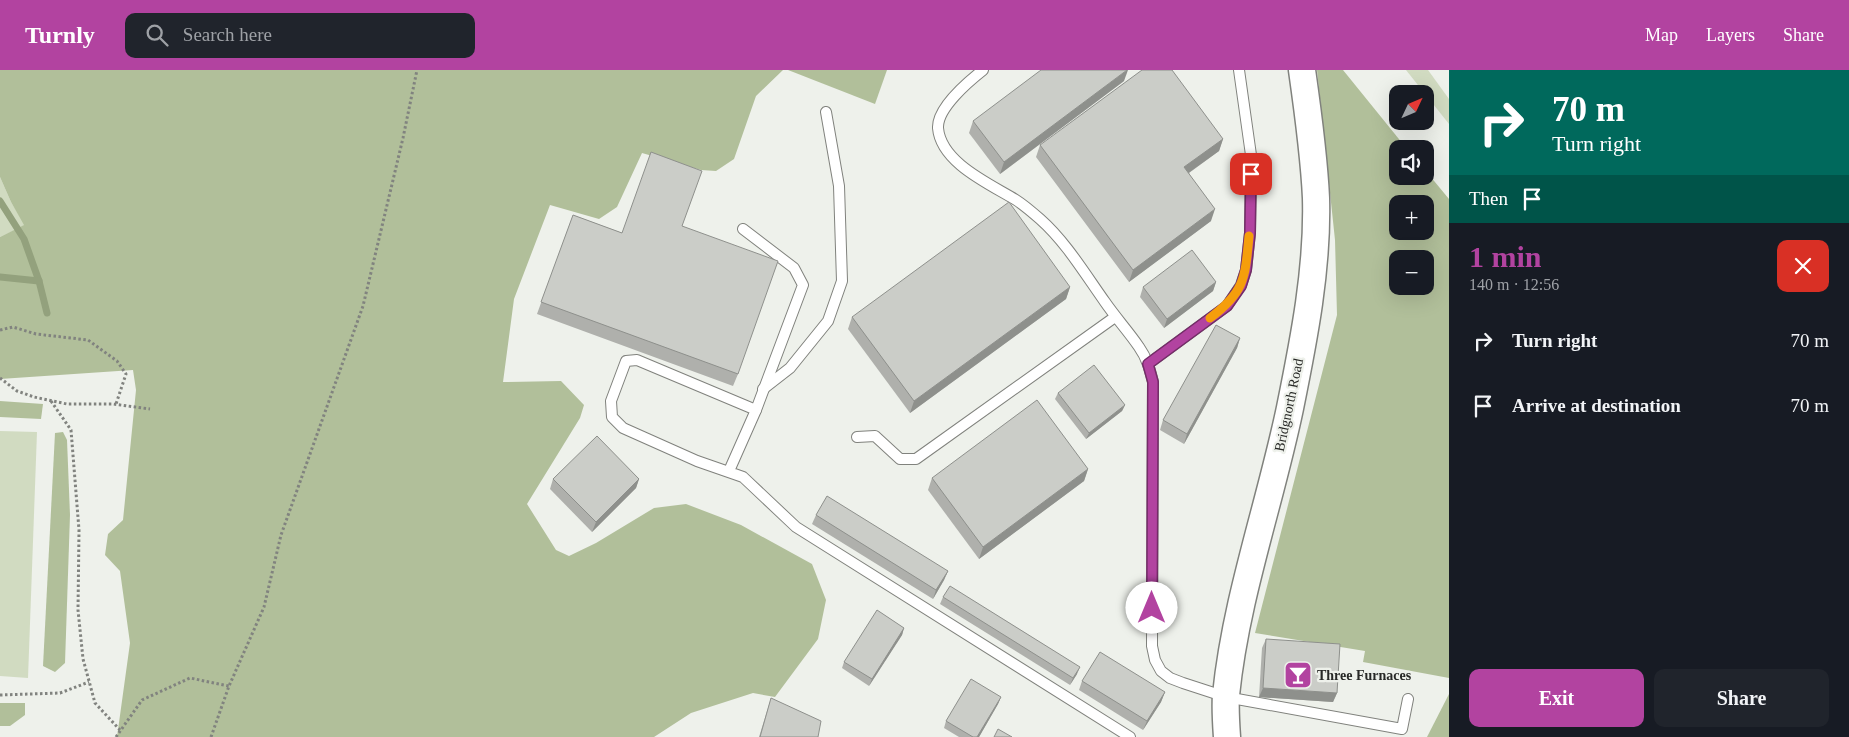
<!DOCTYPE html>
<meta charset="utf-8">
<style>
body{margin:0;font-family:Georgia,serif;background:#20242c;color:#f1f3f6;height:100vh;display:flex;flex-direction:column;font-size:19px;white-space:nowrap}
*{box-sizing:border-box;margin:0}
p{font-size:16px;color:#9ea1a6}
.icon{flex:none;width:28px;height:28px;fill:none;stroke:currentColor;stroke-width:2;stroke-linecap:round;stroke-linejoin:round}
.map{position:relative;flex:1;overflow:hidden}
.panel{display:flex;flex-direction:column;background:#171b24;width:400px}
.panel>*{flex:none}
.guide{background:#00695c;color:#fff;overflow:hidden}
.needle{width:32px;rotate:46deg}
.controls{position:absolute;left:1389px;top:15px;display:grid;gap:10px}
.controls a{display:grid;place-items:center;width:45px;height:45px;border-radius:10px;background:#171b24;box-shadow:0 5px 20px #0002;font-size:25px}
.pin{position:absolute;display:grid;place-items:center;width:42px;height:42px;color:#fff;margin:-21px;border-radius:10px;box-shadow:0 2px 8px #0006}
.me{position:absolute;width:55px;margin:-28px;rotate:0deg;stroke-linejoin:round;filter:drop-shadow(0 0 4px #0008)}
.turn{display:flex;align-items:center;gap:18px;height:105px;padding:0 20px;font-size:22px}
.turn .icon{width:65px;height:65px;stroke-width:2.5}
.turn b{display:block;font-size:35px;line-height:42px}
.then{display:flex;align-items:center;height:48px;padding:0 20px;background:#0003;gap:10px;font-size:19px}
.round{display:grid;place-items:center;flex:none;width:52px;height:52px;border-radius:10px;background:#20242c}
.summary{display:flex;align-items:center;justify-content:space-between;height:85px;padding:0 20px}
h1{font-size:30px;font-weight:800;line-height:38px;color:#b243a0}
.action{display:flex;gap:10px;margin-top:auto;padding:10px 20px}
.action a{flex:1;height:58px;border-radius:10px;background:#b243a0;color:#fff;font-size:20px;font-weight:800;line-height:58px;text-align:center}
.action a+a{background:#20242c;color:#f1f3f6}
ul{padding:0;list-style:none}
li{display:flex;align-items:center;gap:15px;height:65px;padding:0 20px}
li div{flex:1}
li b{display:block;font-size:19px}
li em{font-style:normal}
header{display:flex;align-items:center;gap:30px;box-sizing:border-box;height:70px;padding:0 25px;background:#b243a0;color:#fff}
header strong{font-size:24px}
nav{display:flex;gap:28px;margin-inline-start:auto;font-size:18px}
.search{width:350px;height:45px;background:#20242c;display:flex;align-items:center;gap:12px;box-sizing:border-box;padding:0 18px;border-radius:10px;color:#9ea1a6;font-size:19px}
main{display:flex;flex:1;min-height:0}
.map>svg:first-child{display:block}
.green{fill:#d1dbc1}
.forest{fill:#b1bf9a;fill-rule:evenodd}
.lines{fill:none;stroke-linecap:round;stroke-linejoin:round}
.stream{stroke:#93a17d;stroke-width:7}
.service-casing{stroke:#80827d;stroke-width:12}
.tertiary-casing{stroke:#80827d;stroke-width:29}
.path{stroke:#81837f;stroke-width:3;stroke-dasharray:2.5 2.5;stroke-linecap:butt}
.service{stroke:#fff;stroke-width:10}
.tertiary{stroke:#fff;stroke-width:26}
.wall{fill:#afb0ac}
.shaded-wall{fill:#8e908c}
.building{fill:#cbcdc8;stroke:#8e908c}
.route-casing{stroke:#742c68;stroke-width:12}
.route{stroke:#b243a0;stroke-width:9}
.slow{stroke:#f59e0b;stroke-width:9}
.labels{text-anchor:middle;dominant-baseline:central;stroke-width:4.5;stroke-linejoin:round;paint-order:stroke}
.street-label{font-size:14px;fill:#272826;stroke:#eef1eb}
.poi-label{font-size:14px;font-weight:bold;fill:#272826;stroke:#eef1eb;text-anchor:start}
</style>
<header>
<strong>Turnly</strong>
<div class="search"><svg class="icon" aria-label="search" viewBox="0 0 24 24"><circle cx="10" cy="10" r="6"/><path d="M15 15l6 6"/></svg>Search here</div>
<nav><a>Map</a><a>Layers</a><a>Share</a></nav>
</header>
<main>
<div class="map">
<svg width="1449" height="667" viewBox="0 0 1449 667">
<rect width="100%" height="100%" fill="#eef1eb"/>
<!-- green -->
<g class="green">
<polygon points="1406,0 1428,0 1449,29 1449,54"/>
<polygon points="0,107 11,132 25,155 0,167"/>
<polygon points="0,361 37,362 28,608 0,606"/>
</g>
<!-- forest -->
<g class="forest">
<polygon points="0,0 783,0 756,26 734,89 716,101 701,100 642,83 617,137 599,149 550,135 514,229 503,312 561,311 584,335 580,348 527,434 556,480 569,486 596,473 654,438 686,434 741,455 812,494 826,530 818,569 775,627 753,623 691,643 654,667 117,667 130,573 120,501 105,485 108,464 123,450 136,320 133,300 0,309 0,167 24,155 11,132 0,107"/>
<polygon points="788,0 887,0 875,34"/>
<path d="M1317,0H1343L1407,79H1398V106H1425V100L1449,129V608L1363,592L1365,581L1255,563L1337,245L1335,170ZM1398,134H1425V161H1398ZM1398,189H1425V216H1398Z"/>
<polygon points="0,331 43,334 41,349 0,347"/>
<polygon points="63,362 67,370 70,445 65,593 55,602 43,596 55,363"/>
<polygon points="1449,624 1449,667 1427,667"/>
<polygon points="0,633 25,633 25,645 10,656 0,656"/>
</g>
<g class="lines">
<!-- stream -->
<g class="stream">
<polyline points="0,131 24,169 39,211 47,243"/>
<polyline points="0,207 39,211"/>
</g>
<defs>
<g id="service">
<path d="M983,0C969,11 937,38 938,58C941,93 990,114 1016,130C1024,135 1032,142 1040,149C1066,172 1085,204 1105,232C1116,248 1129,262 1139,277C1147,288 1150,300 1153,312L1152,576L1155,590L1161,601L1170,608L1183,613L1226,627L1402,659L1408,629"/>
<polyline points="743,159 794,198 803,215 756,340"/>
<polyline points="1148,294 1227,236 1241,215 1246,200 1250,163 1251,85 1239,0"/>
<polyline points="763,319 790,298 828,251 842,211 839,116 826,42"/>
<polyline points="857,367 875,366 900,389 916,389 1115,247"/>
<polyline points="729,401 756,340 637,290 626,291 611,331 612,347 623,358 697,391 743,407 796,457 1130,667"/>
</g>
<path id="tertiary" d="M1227,667C1226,653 1225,639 1226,625C1236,527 1270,434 1290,338C1304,269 1318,198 1316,128C1314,85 1308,42 1302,0"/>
</defs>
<!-- service casing -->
<use href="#service" class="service-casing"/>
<!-- tertiary casing -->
<use href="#tertiary" class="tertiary-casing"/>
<!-- path -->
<g class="path">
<polyline points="0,260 13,257 36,264 88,270 117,291 126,304 116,334"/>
<polyline points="0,308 17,321 34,327 67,334 113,334 150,339"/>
<polyline points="51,331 71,360 79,460 78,540 83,589 95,633 120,660"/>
<polyline points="0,625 60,623 89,612"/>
<polyline points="116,667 142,630 190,608 229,616"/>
<polyline points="211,667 229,616 264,537 281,465 363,236 403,68 417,0"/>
</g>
<!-- service -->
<use href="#service" class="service"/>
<!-- tertiary -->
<use href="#tertiary" class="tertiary"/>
</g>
<!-- wall -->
<g class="wall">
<polygon points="1124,11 1000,104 969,63 973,51"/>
<polygon points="1223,69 1219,81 1189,103 1211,151 1129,212 1036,87 1040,75"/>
<polygon points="573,145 622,163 682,156 738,304 733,316 537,244"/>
<polygon points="1216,212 1213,221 1164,258 1140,227 1143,217"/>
<polygon points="1070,217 1066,229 910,343 848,259 852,247"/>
<polygon points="1240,268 1237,278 1184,374 1160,360 1163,350"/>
<polygon points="1058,323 1125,335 1122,341 1086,369 1055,329"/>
<polygon points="1088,399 1084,411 979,489 928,420 932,408"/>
<polygon points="553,409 639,409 636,418 592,462 550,419"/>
<polygon points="816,445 948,501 944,510 933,529 812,454"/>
<polygon points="943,527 1077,604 1070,615 940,534"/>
<polygon points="904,558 902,565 869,616 842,598 844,592"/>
<polygon points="1266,569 1337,623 1333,632 1259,627 1262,578"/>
<polygon points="1082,611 1165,622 1161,632 1143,660 1079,620"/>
<polygon points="1001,627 998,634 979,667 959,667 944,658 946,651"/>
<polygon points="771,628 818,667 759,667"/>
</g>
<!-- shaded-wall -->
<g class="shaded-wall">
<polygon points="1127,0 1128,0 1124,11 1000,104 1004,92"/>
<polygon points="1223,69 1219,81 1180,109 1184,97"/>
<polygon points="1215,139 1211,151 1129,212 1133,200"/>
<polygon points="1216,212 1213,221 1164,258 1167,249"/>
<polygon points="1070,217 1066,229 910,343 914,331"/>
<polygon points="1240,268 1237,278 1184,374 1187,364"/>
<polygon points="1125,335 1122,341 1086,369 1089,363"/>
<polygon points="1088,399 1084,411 979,489 983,477"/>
<polygon points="639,409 636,418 592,462 596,452"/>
<polygon points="948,501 944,510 933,529 936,520"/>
<polygon points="904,558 902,565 869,616 872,609"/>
<polygon points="1080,597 1077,604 1070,615 1073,608"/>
<polygon points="1263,618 1337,623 1333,632 1259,627"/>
<polygon points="1165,622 1161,632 1143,660 1147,651"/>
<polygon points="1001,627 998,634 979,667 977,667"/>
</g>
<!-- building -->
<g class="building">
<polygon points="1041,0 1127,0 1004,92 973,51"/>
<polygon points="1142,0 1172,0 1223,69 1184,97 1215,139 1133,200 1040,75"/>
<polygon points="651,82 702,101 682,156 778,191 738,304 541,232 573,145 622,163"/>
<polygon points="1009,132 1070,217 914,331 852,247"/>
<polygon points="1192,180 1216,212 1167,249 1143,217"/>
<polygon points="1216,255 1240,268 1187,364 1163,350"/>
<polygon points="1094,295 1125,335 1089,363 1058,323"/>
<polygon points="1037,330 1088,399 983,477 932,408"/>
<polygon points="597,366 639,409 596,452 553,409"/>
<polygon points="827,426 948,501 936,520 816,445"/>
<polygon points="950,516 1080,597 1073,608 943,527"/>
<polygon points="877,540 904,558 872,609 844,592"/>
<polygon points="1266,569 1340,574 1337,623 1263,618"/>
<polygon points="1100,582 1165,622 1147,651 1082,611"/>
<polygon points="971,609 1001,627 977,667 973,667 946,651"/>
<polygon points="771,628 821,651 818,667 760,667"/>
<polygon points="998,659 1012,667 994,667"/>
</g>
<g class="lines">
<defs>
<polyline id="route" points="1152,538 1153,312 1148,294 1227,236 1241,216 1246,200 1250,163 1251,104"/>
</defs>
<!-- route casing -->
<use href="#route" class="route-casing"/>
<!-- route -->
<use href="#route" class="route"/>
<!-- slow -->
<path class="slow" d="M1210,248C1245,222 1245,208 1249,166"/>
</g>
<!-- icons -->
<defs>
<symbol id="bar-square" viewBox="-11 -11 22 22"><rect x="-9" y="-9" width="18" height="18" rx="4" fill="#b243a0" stroke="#eef1eb"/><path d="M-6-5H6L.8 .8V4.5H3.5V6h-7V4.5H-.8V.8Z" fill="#fff"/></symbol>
</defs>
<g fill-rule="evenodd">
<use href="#bar-square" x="1282" y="589" width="32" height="32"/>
</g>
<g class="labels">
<!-- street labels -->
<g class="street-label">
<text transform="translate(1289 335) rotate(-78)">Bridgnorth Road</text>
</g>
<!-- poi labels -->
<g class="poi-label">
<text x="1317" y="605">Three Furnaces</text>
</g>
</g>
</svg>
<div class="controls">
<a><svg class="needle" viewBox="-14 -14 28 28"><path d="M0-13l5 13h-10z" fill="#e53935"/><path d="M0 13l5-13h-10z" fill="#9ea1a6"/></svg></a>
<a><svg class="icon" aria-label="sound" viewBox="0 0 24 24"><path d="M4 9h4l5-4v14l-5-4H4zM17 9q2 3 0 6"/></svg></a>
<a>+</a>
<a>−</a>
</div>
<div class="pin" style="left:1251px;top:104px;background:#d93025"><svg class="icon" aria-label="arrive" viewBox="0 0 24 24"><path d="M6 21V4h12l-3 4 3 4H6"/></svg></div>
<svg class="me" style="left:1152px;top:538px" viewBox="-20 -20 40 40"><circle r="19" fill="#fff"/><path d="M0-13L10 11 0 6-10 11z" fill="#b243a0"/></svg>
</div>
<section class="panel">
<div class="guide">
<div class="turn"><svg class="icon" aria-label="right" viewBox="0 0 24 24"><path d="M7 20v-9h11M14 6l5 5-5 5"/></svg><div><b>70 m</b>Turn right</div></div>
<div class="then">Then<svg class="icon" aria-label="arrive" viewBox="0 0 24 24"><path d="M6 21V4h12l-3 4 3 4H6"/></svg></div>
</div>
<div class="summary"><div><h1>1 min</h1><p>140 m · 12:56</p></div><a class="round" style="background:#d93025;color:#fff"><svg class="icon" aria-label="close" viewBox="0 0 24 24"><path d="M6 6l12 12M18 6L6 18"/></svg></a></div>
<ul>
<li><svg class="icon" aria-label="right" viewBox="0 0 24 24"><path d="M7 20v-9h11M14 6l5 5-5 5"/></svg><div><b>Turn right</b></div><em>70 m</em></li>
<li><svg class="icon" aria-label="arrive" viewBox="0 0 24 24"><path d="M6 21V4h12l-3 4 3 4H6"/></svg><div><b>Arrive at destination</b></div><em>70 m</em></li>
</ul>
<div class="action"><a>Exit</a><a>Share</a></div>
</section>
</main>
